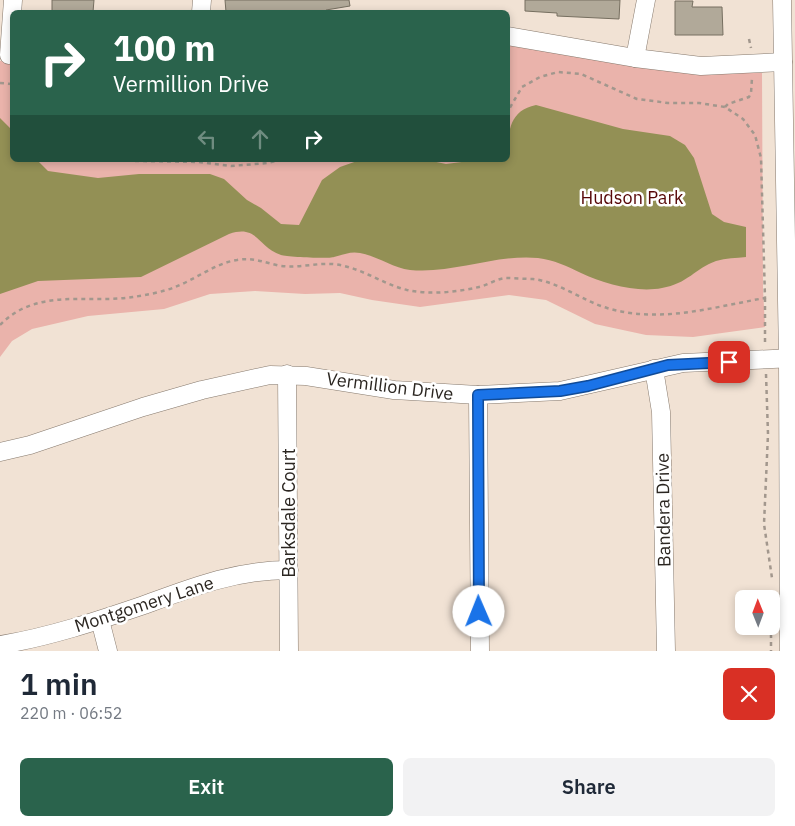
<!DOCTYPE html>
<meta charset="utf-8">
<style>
body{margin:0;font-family:"IBM Plex Sans",sans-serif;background:#f2f2f3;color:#1f2937;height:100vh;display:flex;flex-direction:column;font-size:19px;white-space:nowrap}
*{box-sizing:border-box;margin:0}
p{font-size:16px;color:#747a83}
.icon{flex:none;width:28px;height:28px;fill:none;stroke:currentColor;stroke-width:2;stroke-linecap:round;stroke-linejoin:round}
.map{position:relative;height:651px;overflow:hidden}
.details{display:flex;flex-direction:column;background:#fff;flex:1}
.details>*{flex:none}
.guide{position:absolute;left:10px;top:10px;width:500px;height:152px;border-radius:8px;box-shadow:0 2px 8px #0003;background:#2a634c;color:#fff;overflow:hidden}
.needle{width:32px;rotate:359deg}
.tools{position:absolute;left:735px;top:590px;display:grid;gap:10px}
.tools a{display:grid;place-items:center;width:45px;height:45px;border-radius:8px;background:#fff;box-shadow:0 2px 8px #0003;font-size:25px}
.pin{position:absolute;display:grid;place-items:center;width:42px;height:42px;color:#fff;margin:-21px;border-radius:10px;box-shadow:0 2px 8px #0006}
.me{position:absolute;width:55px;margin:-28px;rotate:359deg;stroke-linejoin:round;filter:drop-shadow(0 0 4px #0008)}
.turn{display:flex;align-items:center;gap:18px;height:105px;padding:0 20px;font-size:22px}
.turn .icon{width:65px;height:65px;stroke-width:2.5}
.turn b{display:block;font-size:35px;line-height:42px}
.lanes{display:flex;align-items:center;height:48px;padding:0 20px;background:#0003;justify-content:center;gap:25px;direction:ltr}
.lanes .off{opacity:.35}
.round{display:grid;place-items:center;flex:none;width:52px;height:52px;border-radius:8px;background:#f2f2f3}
.headline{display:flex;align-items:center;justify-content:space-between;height:85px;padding:0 20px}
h1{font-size:30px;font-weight:600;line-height:38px}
.cta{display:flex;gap:10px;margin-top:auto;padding:10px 20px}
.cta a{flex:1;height:58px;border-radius:8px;background:#2a634c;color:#fff;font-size:20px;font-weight:600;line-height:58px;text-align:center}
.cta a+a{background:#f2f2f3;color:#1f2937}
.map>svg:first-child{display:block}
.green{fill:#eab3ab}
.water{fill:#939055}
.building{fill:#b1a999;stroke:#766f60}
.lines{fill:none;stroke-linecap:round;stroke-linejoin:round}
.minor-casing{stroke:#86796d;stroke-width:19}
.path{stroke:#a2978d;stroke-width:2.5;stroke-dasharray:4 4;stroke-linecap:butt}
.minor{stroke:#fff;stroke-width:18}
.route-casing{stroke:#114b97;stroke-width:12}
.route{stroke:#1a73e8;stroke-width:9}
.labels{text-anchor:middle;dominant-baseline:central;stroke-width:5;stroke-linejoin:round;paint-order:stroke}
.park-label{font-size:18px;fill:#560707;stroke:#fff}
.street-label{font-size:18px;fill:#2b2621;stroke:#fff}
</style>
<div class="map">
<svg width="795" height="651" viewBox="0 0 795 651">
<rect width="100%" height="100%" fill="#f1e2d4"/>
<!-- green -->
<polygon class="green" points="508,36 673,71 762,73 763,289 765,327 693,337 646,335 595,324 546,300 509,295 420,307 372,300 340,293 305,294 255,291 210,294 164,309 88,316 32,329 12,341 0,357 0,61 12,62 12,160 508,160"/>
<!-- water -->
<path class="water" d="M536,105L623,129L670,136L685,145L694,158L712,214L724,222L746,227V257C736,258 726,258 716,261C696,268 687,284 662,288C637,293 604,284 581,273C567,266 554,260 538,258C495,254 454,274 410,270C393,268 377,256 360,253C350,251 343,255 334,257C329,259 287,257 281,255C257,247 258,224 229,234L141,277L38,281L0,294V118L12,130V160H37L48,171L98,178L139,174H210L224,179L247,200L261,208L281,224L299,225L322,180L340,167L360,160H427L446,164L477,160H508C508,135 507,111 536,105Z"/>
<!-- building -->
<g class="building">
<polygon points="52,0 94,0 93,12 52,12"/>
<polygon points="225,0 349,0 350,6 326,10 326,12 226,12"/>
<polygon points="525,0 620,0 619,19 557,16 557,13 525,11"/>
<polygon points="675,1 693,1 692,7 722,7 723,35 675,35"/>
</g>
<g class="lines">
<defs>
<g id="minor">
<polyline points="782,0 788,360 789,651"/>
<polyline points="201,12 202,0"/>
<polyline points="508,36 635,58 701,66 783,62"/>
<polyline points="9,55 13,0"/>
<polyline points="635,58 646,0"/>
<polyline points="654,369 661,412 666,651"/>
<polyline points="287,374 289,651"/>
<polyline points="478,395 480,651"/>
<polyline points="0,452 30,445 143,407 202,390 270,375 306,376 394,390 478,395 560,391 683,363 795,358"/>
<polyline points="100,620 108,651"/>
<path d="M0,645C49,637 97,621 144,605C193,587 236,570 289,570"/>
</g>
</defs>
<!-- minor casing -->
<use href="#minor" class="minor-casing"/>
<!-- path -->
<g class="path">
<polyline points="749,39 751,48"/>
<polyline points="0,83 12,84"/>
<polyline points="725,107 728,104 749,97 751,93 752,78"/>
<polyline points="79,160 199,162 231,166 268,163 280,160"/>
<polyline points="765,298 765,344"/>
<path d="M0,325C37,287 88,304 133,297C146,295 163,292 175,287C196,279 216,263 237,260C253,257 266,263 281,266C299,268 316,263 332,264C359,266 382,284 407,290C430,295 457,292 479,287C488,285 496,279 505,278C514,278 524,279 533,279C559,282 583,301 607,308C660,324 713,307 765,298L761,158L755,135L743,119L725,107L699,103H668L637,99L581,74L558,72L540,77L522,87L508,111"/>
<polyline points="766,374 768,434 764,524 772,578"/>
<polyline points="771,613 772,601"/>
<polyline points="771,626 771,651"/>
</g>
<!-- minor -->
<use href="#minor" class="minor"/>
</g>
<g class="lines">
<defs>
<polyline id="route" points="479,612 478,395 560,391 588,386 668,365 729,362"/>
</defs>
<!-- route casing -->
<use href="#route" class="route-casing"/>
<!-- route -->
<use href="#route" class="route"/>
</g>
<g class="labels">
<!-- park labels -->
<g class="park-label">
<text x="632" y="197">Hudson Park</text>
</g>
<!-- street labels -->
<g class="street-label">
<text transform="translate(390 386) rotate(7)">Vermillion Drive</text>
<text transform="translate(663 510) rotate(-91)">Bandera Drive</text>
<text transform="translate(288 513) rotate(-90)">Barksdale Court</text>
<text transform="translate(144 604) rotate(-18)">Montgomery Lane</text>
</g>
</g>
</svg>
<div class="tools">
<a><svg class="needle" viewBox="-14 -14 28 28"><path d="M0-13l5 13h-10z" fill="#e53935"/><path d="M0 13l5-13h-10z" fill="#747a83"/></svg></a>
</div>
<div class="pin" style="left:729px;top:362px;background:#d93025"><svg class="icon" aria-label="arrive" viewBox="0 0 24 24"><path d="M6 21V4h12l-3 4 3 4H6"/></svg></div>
<svg class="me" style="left:479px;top:612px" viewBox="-20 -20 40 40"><circle r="19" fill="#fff"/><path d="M0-13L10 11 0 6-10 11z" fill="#1a73e8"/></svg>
<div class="guide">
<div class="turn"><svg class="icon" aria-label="right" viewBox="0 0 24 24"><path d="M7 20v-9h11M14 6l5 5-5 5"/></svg><div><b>100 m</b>Vermillion Drive</div></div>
<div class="lanes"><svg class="icon off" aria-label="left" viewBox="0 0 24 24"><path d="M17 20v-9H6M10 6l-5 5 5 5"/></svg><svg class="icon off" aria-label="ahead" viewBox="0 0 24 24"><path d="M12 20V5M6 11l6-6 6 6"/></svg><svg class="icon" aria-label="right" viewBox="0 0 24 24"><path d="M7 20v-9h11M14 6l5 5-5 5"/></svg></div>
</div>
</div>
<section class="details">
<div class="headline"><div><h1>1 min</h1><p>220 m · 06:52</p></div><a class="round" style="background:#d93025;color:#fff"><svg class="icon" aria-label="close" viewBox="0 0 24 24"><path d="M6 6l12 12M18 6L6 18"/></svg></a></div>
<div class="cta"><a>Exit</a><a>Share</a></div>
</section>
